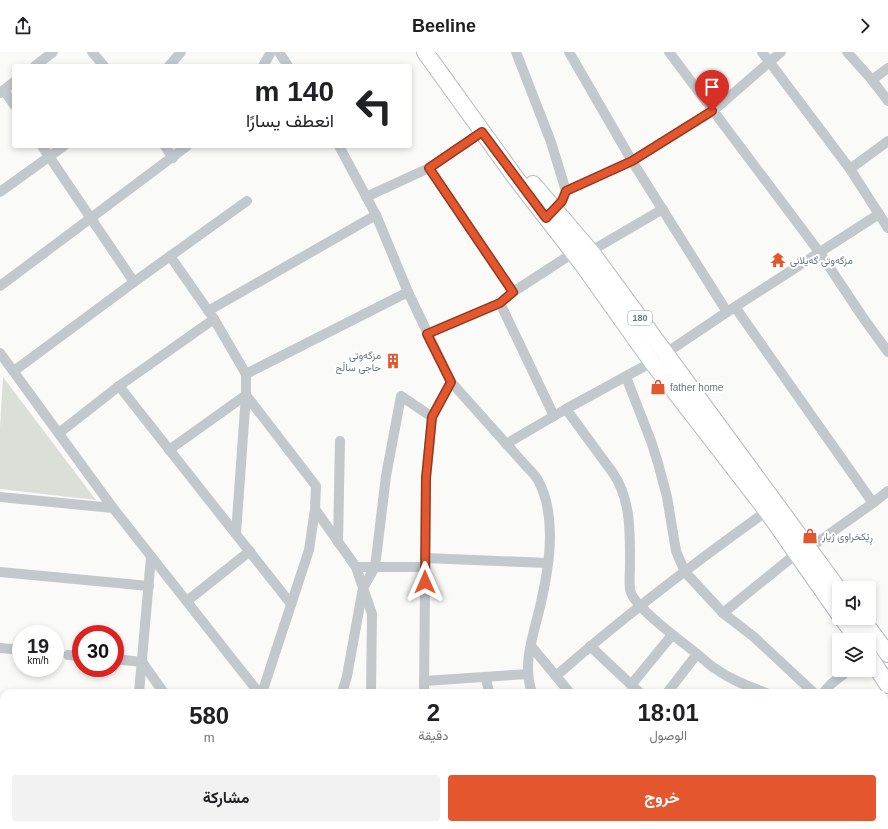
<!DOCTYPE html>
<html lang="ar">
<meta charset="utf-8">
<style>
body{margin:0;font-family:Arial,Vazirmatn,sans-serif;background:#f2f2f2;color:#202124;direction:rtl;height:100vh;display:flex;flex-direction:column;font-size:15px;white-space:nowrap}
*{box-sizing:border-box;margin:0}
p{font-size:13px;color:#757577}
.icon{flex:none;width:22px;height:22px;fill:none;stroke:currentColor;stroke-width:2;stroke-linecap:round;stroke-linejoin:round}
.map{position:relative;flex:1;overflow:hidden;direction:ltr}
.sheet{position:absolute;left:0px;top:637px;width:888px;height:140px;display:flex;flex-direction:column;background:#fff;border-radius:12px 12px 0 0;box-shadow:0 2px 6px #0003;direction:rtl}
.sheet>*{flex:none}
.top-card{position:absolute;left:12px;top:12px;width:400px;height:84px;border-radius:4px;box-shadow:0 2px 6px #0003;direction:rtl;background:#fff;color:#202124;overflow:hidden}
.fabs{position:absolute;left:832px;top:529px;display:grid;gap:8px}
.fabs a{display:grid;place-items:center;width:44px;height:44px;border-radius:4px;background:#fff;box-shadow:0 2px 6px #0003;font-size:20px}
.speed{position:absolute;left:12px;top:573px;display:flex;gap:8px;font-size:20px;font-weight:700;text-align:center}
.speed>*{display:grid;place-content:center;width:52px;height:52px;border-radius:50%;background:#fff;box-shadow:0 2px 6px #0003;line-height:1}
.speed small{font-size:10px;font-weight:400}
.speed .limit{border:6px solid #d22;background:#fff;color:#111}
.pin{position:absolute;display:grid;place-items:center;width:34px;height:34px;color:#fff;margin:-41px -17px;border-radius:50% 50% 50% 0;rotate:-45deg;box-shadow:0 0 4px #0007}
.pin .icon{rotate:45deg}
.me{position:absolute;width:44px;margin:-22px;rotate:0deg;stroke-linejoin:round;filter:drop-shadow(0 0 3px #0008)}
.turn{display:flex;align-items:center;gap:14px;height:84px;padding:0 12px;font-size:18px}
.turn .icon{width:52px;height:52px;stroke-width:2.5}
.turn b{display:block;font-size:28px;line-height:34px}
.eta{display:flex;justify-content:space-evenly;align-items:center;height:68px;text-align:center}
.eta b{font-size:24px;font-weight:700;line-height:28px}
.action{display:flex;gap:8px;margin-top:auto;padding:8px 12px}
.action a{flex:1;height:46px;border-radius:4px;background:#e4572e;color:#fff;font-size:16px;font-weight:700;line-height:46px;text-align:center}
.action a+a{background:#f2f2f2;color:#202124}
header{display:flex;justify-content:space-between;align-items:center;height:52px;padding:0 12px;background:#fff;font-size:18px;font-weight:700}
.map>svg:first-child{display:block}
.green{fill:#dadfd7}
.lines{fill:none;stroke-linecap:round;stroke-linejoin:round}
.trunk-casing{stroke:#b4b9bd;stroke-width:18}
.minor{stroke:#c3c8cc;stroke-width:10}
.trunk{stroke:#fff;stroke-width:16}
.route-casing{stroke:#94391e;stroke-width:10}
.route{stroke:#e4572e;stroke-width:7}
.labels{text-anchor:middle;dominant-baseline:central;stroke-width:4;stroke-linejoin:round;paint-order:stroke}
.shield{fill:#fff;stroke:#939fa8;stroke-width:1}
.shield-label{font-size:9px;font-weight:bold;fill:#657683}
.poi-label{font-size:10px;fill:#657683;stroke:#fff;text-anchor:start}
</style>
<header><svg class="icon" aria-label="forward" viewBox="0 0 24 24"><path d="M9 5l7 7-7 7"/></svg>Beeline<svg class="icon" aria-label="share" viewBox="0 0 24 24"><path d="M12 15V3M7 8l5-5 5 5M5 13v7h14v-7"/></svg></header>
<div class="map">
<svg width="888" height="777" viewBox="0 0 888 777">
<rect width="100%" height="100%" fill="#fafaf8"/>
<!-- green -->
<g class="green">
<polygon points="3,325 96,448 0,437 0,376"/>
<polygon points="46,773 114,773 114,777 56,777"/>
</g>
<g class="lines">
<defs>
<g id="trunk">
<polyline points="425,0 515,125 583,213 652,310 767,459 839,562"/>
<polyline points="533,132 592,201 839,538"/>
<polyline points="842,566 858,588"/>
<polyline points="861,566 888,602"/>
<polyline points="869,604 888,633"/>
</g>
</defs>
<!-- trunk casing -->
<use href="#trunk" class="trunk-casing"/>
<!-- minor -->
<g class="minor">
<polyline points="92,0 104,14"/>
<polyline points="279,0 288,14"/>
<polyline points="516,0 551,90 566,139 562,149 552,160"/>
<polyline points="569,0 632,109 727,260"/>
<polyline points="669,0 820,201 864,267 888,300"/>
<polyline points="762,0 850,117 888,176"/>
<polyline points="847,0 872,28 888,49"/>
<polyline points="35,14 53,0"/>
<polyline points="169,14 181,0"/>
<polyline points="263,14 271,0"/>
<polyline points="872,28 888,16"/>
<polyline points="4,38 14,53"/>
<polyline points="0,41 14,30"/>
<polyline points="42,94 134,230"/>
<polyline points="165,94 173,106"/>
<path d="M339,94L376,163L408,240L451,330L526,414C530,418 535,423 538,428C559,467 548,523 538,563C531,590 523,614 532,641"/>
<polyline points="429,116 513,240"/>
<polyline points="850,117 888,89"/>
<polyline points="566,139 632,109 713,59 781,0"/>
<polyline points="0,140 64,94"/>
<polyline points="366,145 429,116 482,80"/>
<polyline points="591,199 663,157"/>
<polyline points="170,204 214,267 246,322 246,343 236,481"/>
<polyline points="0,234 187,94"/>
<polyline points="500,251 554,364"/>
<polyline points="735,255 873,451"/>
<polyline points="208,259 376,163"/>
<polyline points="427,282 500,251 513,240 573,201"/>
<polyline points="0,301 113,456 259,641"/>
<polyline points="666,301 727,260 879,162"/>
<polyline points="14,319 134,230 247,149"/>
<polyline points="246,322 408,240"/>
<polyline points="626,325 651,389 658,411 667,445 676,499 685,520 723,561 754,585 814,641"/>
<polyline points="119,334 291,552"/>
<path d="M566,357L613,421C631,447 630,481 630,512C630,520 629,529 630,537C631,554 683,590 697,602C704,607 709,613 716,617C731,628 748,634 766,641"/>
<polyline points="59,381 119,334 214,267"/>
<polyline points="506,392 566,357 652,310"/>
<polyline points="169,398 246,343 316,434 315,457 356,515 363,536 347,624 342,641"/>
<polyline points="0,445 113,456"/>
<polyline points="338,490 340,389"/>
<polyline points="808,497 873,451 888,439"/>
<polyline points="425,506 548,511"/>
<polyline points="356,515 425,515"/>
<polyline points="0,520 149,534"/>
<polyline points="187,549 250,499"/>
<polyline points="723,561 796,502"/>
<polyline points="531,594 570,641"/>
<polyline points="590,594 640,641"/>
<polyline points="0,596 21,598"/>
<polyline points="68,603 81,604"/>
<polyline points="115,607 142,610 164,641"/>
<path d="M556,624C623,565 694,511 767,459"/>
<polyline points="486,625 489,641"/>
<polyline points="424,629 528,622"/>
<polyline points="631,633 672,583"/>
<polyline points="139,641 151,505"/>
<polyline points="262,641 309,498 315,457"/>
<polyline points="371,641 372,562 363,536 375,515 386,424 401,344 432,365"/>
<polyline points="424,641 426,426 432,365 451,330"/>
<polyline points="667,641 697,602"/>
<polyline points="823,641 831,632 849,618"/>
<polyline points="0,671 4,672"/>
<polyline points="884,722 888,728"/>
<polyline points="0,748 4,748"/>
<polyline points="0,772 16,777"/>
<polyline points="268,773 272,777"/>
<polyline points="541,773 556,777"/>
<polyline points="744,773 747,777"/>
<polyline points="879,773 882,777"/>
<polyline points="127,777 127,773"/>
<polyline points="207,777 208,773"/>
<polyline points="307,777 307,773"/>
<polyline points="416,777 417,773"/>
<polyline points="507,777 509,773"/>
<polyline points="593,777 595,773"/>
<polyline points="634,777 636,773"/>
<polyline points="699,777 701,773"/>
<polyline points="829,777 835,773"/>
</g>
<!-- trunk -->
<use href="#trunk" class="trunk"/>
</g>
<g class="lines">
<defs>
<polyline id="route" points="425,530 426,426 432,365 451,330 427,282 500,251 513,240 429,116 482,80 546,166 562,149 566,139 632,109 712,59"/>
</defs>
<!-- route casing -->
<use href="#route" class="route-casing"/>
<!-- route -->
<use href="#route" class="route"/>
</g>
<!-- icons -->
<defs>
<symbol id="temple-bare" viewBox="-9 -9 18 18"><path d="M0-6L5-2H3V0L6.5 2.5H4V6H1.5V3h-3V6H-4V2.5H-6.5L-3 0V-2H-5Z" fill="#e4572e" stroke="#fff" stroke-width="2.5" paint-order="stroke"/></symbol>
<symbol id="building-bare" viewBox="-9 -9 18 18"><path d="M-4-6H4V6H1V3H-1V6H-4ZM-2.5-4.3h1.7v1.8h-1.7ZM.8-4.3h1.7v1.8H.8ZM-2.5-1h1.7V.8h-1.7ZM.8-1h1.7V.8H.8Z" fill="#e4572e" stroke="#fff" stroke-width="2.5" paint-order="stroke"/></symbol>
<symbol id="shop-bare" viewBox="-9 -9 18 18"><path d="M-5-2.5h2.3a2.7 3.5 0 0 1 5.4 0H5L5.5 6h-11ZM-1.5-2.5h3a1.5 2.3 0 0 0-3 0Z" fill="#e4572e" stroke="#fff" stroke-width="2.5" paint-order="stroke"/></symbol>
</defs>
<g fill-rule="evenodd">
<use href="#temple-bare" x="767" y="197" width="22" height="22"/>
<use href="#building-bare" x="382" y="298" width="22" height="22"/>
<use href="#shop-bare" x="647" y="324" width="22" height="22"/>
<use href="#shop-bare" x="799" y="473" width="22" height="22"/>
</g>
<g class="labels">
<!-- shield labels -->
<rect class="shield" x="628" y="259" width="24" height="14" rx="3"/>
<g class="shield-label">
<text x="640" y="266">180</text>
</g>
<!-- poi labels -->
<g class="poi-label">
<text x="790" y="208">مزگەوتی گەیلانی</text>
<text x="381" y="303" text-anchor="end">مزگەوتی<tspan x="381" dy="12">حاجی ساڵح</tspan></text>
<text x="670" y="335">father home</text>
<text x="822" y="484">ڕێکخراوی ژیار</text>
</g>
</g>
</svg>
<div class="fabs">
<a><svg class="icon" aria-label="sound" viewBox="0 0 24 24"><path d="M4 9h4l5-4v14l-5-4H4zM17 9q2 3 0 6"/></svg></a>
<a><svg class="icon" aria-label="layers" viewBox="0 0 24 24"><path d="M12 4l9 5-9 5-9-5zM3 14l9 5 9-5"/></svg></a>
</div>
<div class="speed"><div>19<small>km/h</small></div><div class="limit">30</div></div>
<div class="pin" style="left:712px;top:59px;background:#d93025"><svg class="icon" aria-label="arrive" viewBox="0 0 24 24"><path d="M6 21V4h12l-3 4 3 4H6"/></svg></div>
<svg class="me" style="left:425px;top:530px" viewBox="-20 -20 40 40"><path d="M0-17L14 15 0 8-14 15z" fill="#e4572e" stroke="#fff" stroke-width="4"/></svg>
<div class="top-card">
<div class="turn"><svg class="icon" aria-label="left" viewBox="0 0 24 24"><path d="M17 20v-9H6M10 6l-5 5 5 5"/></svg><div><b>140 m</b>انعطف يسارًا</div></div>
</div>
<section class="sheet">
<div class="eta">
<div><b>18:01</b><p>الوصول</p></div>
<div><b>2</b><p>دقيقة</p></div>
<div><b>580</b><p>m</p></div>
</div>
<div class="action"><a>خروج</a><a>مشاركة</a></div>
</section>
</div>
